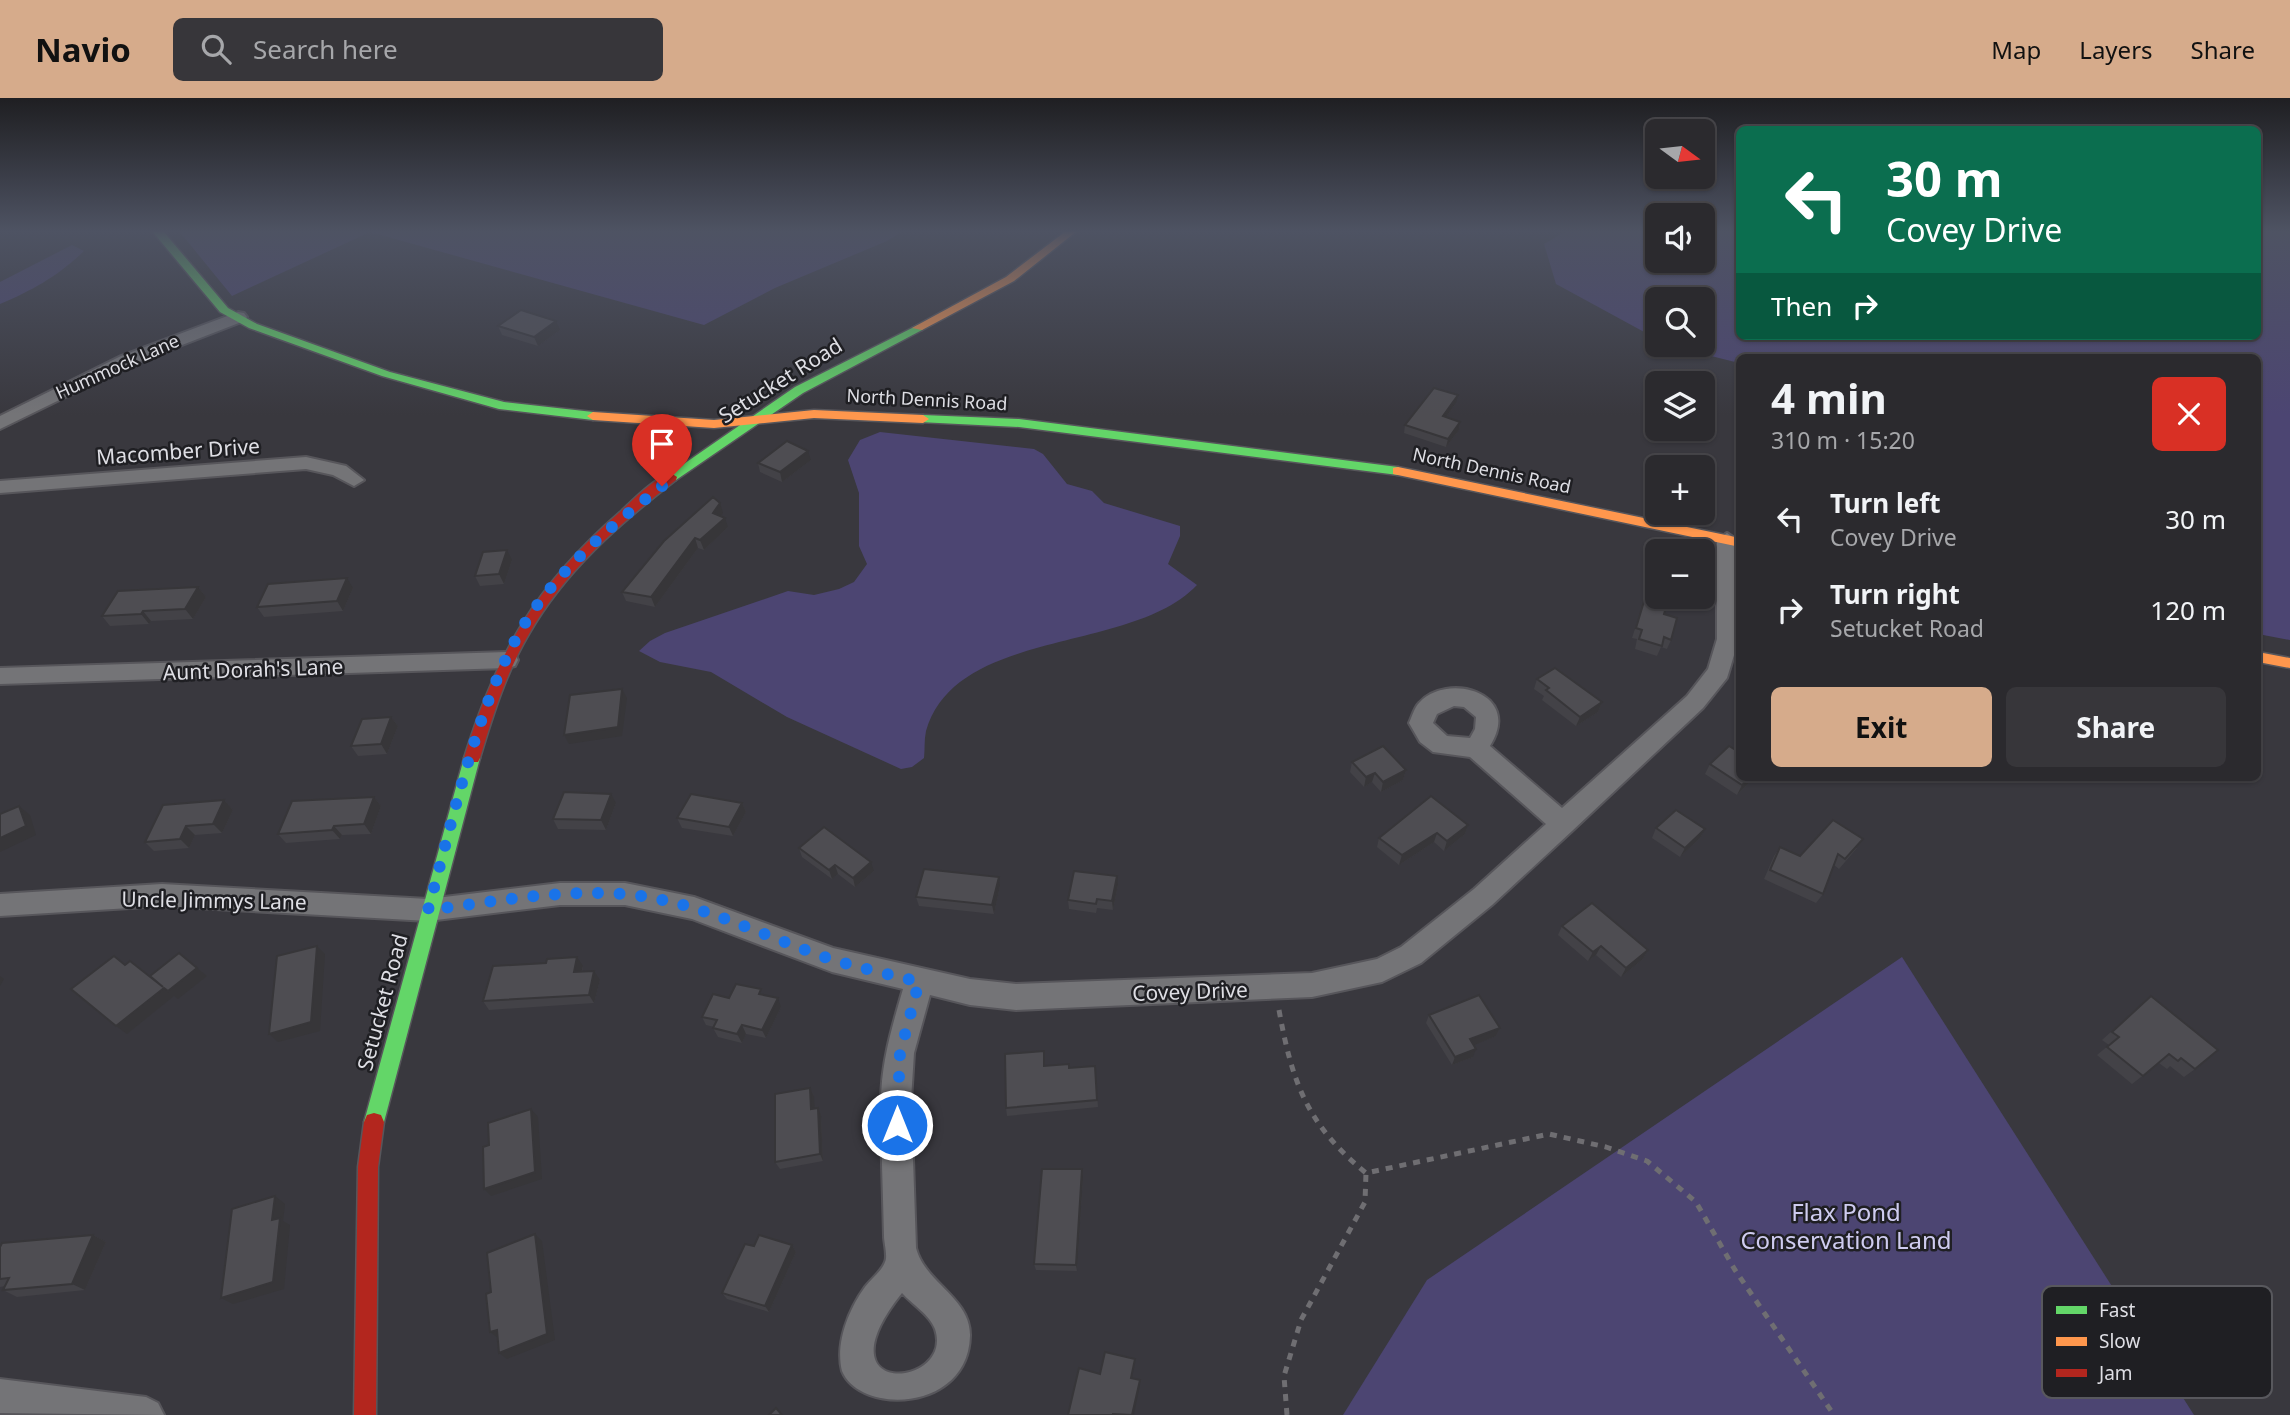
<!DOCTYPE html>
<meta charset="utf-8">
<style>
body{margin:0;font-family:"Noto Sans",sans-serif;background:#37363a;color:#f1f3f6;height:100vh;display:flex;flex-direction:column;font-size:26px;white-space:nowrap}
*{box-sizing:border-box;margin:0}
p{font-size:23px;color:#a6a7aa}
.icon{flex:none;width:38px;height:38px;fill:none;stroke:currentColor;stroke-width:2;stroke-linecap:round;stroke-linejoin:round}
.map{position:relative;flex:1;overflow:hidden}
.details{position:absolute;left:1736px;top:256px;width:525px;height:427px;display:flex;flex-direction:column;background:#2b2a2e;border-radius:10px;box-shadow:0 2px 5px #0004,0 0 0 2px #47464a}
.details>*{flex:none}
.hud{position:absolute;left:1736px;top:28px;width:525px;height:214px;border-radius:10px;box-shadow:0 2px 5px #0004,0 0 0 2px #47464a;background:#0b6e4f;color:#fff;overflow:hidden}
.needle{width:46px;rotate:105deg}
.controls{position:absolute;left:1645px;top:21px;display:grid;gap:14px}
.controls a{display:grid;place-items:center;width:70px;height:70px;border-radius:10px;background:#2b2a2e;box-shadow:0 2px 5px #0004,0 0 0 2px #47464a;font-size:35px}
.pin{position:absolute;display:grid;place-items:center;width:60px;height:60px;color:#fff;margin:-72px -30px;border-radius:50% 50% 50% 0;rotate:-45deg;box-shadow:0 0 7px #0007}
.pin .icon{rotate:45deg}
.me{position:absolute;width:77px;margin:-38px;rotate:0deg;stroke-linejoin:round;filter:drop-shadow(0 0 5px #0008)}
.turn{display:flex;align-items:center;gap:24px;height:147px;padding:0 35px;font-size:32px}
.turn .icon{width:91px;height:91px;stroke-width:2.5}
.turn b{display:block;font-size:49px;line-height:60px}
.then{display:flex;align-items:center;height:66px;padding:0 35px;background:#0003;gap:14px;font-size:26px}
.round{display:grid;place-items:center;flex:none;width:74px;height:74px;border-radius:10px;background:#37363a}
.headline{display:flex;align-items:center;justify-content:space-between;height:119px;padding:0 35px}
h1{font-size:42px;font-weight:700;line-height:52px}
.cta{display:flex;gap:14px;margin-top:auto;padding:14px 35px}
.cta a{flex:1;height:80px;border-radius:10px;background:#d6ab8b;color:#111;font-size:28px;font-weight:700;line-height:80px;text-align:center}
.cta a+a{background:#37363a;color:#f1f3f6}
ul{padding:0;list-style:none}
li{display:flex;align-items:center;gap:21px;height:91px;padding:0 35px}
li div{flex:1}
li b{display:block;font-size:26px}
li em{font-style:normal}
header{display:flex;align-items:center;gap:42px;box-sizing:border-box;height:98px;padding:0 35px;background:#d6ab8b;color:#111}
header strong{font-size:33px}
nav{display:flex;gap:38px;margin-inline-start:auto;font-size:24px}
.search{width:490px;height:63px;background:#37363a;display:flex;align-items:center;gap:18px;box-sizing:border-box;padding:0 24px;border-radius:10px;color:#a6a7aa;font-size:26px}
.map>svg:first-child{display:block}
.green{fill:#4c4572}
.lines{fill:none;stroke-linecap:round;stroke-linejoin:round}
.street-casing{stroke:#57565b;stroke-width:4}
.fast-casing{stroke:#57565b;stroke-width:3}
.slow-casing{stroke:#57565b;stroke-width:3}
.jam-casing{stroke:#57565b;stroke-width:3}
.path{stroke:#6f6e72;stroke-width:5;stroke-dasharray:7 7;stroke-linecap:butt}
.street{fill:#747477;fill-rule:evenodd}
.fast{fill:#63d668;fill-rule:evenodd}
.slow{fill:#ff974d;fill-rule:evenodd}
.jam{fill:#b3261e;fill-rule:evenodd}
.wall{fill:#434247}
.shaded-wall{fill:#373639}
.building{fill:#4e4d52;stroke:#373639;stroke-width:2}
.route{stroke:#1a73e8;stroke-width:12;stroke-dasharray:0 21.6}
.labels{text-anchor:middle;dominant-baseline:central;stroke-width:5;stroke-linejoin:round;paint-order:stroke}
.far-street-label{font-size:18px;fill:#dedee4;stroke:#1f1f23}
.street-label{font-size:21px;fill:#dedee4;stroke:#1f1f23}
.near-park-label{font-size:24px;fill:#cfccf0;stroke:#1f1f23}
.key{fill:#1f1f23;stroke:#58585d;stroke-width:2}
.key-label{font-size:19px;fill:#dedee4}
</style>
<header>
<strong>Navio</strong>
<div class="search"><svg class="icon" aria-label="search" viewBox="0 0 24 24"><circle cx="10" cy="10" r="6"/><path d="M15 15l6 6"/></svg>Search here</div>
<nav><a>Map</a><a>Layers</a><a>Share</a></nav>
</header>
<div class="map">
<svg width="2290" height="1317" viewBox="0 0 2290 1317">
<rect width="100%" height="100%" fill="#39383e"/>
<!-- green -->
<g class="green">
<polygon points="179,133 903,133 887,143 775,190 704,227 370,134 232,198"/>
<polygon points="1566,133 1657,133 1657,163 1703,163 1703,133 1739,133 1740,238 2258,238 2258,133 2290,133 2290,542 2258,536 2258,259 1740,259 1739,265 1667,247 1703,247 1703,201 1657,201 1657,241 1556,186 1544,146"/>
<path d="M72,147L84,153C58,178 33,192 0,206V184Z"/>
<path d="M880,334L1034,351L1043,356L1067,386L1092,393L1104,405L1180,428V438L1168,466L1197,487C1132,556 956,529 926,633C924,642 925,651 924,660L912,669L901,671L787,619L711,574L660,564L639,553L650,543L665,535L788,493L814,497L839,491L854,484L867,466L859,448V395L848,362L860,342Z"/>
<polygon points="1902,859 2194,1317 1343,1317 1427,1182"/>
</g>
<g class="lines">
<defs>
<g id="street">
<polygon points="238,214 244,215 247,219 244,223 133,266 0,331 0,318 121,258"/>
<polygon points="306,359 346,368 364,382 354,388 333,377 306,371 0,395 0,383"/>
<path d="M1727,435L1737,442L1739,541L1727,580L1703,610L1572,733L1492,807L1421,865L1382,884L1312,899L1016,912L970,907L930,897L914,955L911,1002L916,1150C925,1185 971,1200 970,1238C968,1314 860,1317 842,1273C835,1245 849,1211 865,1189C871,1181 882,1173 885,1164C888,1158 884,1145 884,1138C883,1094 881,1049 881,1005C881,965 892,929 903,891L832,874L692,821L625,807H560L428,823L162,808L0,818V796L162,786L428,801L560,785H625L694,799L833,850L970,881L1016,886L1312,875L1377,861L1401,849L1474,791L1546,726L1470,659L1433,654L1420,644L1409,625C1412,619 1414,610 1419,605C1445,574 1524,593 1490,648L1562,710L1687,598L1708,571L1717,541V442ZM1454,608L1464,609L1476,619L1475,631L1470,640L1447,638L1433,625L1437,616ZM902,1195C912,1206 930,1217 935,1231C955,1290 816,1302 902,1195Z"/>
<polygon points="507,554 515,556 518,562 515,568 507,570 0,586 0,570"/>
<polygon points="0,1281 146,1299 158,1305 164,1317 0,1315"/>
</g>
<g id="fast">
<polygon points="152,133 163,133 228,210 257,226 390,274 504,304 593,314 599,318 593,322 499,311 382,278 249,230 220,214"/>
<polygon points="918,227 924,230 922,232 803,295 676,382 666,382 665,379 795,289"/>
<polygon points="923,317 1019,321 1398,369 1404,373 1398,377 1019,329 919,324 917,321"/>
<polygon points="472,654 478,656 480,660 384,1024 381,1031 374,1033 367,1031 364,1024 464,660 466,656"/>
</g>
<g id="slow">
<polygon points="1066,133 1077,133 1014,183 922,232 912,230 1006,179"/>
<polygon points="814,312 923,317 929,321 923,325 814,320 714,330 593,322 587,318 593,314 714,322"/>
<polygon points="1398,369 1740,440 1740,449 1393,376 1393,370"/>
<polygon points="2258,554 2290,560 2290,570 2258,564"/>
</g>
<g id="jam">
<path d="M671,375L677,379L676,382C619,426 565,473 529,536C506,575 493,617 480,660L478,664H466L464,660C497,554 536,487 620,414C634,401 653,381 671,375Z"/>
<polygon points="374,1015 381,1017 384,1024 378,1069 376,1317 354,1317 358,1069 364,1024 367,1017"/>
</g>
</defs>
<!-- street casing -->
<use href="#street" class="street-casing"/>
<!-- fast casing -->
<use href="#fast" class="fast-casing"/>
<!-- slow casing -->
<use href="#slow" class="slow-casing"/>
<!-- jam casing -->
<use href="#jam" class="jam-casing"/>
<!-- path -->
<g class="path">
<path d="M1279,912C1292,984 1307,1027 1366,1075L1549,1036L1606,1049L1647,1063L1696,1104L1735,1172L1834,1317"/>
<polyline points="1287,1317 1284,1278 1301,1222 1365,1104 1366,1075"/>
</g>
<!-- street -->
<use href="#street" class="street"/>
<!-- fast -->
<use href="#fast" class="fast"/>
<!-- slow -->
<use href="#slow" class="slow"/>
<!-- jam -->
<use href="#jam" class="jam"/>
</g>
<!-- wall -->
<g class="wall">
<polygon points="498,228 560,232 538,248 502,237"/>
<polygon points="1456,305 1446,319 1460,324 1459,332 1446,349 1404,335 1405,327"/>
<polygon points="811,362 782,384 760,374 758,365"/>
<polygon points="723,415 721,418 728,429 704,452 698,450 655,509 626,503 622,494"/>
<polygon points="512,462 504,486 480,488 475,478"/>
<polygon points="198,489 206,499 193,521 151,523 149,526 110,528 102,518"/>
<polygon points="353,490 343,513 264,519 257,509"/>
<polygon points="1645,500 1664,516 1671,542 1667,551 1661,549 1657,558 1635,551 1637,541 1632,540"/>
<polygon points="1537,581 1602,604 1598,614 1576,628 1542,602 1544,598 1534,591"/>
<polygon points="391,619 398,628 387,656 358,658 351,648"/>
<polygon points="1734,651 1740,679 1755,679 1737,697 1705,676 1710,666"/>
<polygon points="1352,664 1406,672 1403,682 1381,694 1372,684 1364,689 1350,674"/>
<polygon points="374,699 381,708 371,736 342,737 340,741 286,745 278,736"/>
<polygon points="224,702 233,712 222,735 195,737 189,750 154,753 145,744"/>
<polygon points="616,705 606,732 558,731 553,721"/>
<polygon points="742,705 746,714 733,738 682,730 677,720"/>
<polygon points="1468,727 1465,736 1444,753 1434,744 1399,767 1377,749 1379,740"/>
<polygon points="1656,730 1705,731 1700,740 1680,759 1652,740"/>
<polygon points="1780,749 1800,758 1857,750 1839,771 1834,767 1823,796 1816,805 1764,781 1774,758"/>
<polygon points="799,750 874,773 855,789 838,776 832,781 802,759"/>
<polygon points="1118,787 1113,812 1097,810 1096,815 1069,811 1068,802"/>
<polygon points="1000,788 994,816 919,808 916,799"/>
<polygon points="1562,828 1648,852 1643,861 1621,879 1596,857 1588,863 1558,837"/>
<polygon points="583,868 582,874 600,882 594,905 489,912 483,903"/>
<polygon points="764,897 781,909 766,940 746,936 742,945 718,939 713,930 714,929 706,927 702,919 729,900"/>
<polygon points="2151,898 2195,971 2184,979 2170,968 2167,971 2159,965 2132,986 2097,957 2109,947 2102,942"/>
<polygon points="1429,917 1500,930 1496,938 1473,947 1473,959 1452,967 1426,925"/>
<polygon points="1044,953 1045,968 1069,970 1095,968 1098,1009 1007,1018 1006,1010"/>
<polygon points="810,990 814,998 814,1011 821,1018 823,1063 780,1071 775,1064"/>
<polygon points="1082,1071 1083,1079 1077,1173 1036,1172 1034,1166"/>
<polygon points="93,1137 106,1144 85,1192 17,1199 3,1192 5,1188 0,1189 0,1149"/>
<polygon points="792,1147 796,1154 769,1214 727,1201 722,1195"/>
</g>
<!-- shaded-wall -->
<g class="shaded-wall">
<polygon points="556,223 560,232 538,248 534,239"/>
<polygon points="1458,297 1456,305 1441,326 1443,318"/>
<polygon points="1460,324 1459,332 1446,349 1448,341"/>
<polygon points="808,353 811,362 782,384 780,374"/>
<polygon points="720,405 723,415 716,425 713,415"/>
<polygon points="725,420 728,429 704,452 700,442"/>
<polygon points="695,440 698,450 655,509 651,499"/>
<polygon points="507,452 512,462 504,486 499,476"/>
<polygon points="347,480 353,490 343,513 337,503"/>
<polygon points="198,489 206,499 193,521 185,511"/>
<polygon points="143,513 151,523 149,526 141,516"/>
<polygon points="622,591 627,600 622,638 569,646 564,637"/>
<polygon points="1602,604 1598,614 1576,628 1580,619"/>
<polygon points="391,619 398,628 387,656 381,646"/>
<polygon points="1406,672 1403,682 1381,694 1383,684"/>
<polygon points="1375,675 1372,684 1364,689 1366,679"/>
<polygon points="1751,679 1755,679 1737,697 1742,687"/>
<polygon points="611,696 616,705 606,732 601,722"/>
<polygon points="374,699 381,708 371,736 364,726"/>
<polygon points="224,702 233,712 222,735 213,726"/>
<polygon points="742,705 746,714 733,738 729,729"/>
<polygon points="19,708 30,717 36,737 0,754 0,740"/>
<polygon points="1468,727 1465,736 1444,753 1447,743"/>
<polygon points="186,728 195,737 189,750 180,741"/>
<polygon points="334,728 342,737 340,741 332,732"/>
<polygon points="1705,731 1700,740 1680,759 1685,750"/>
<polygon points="1437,735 1434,744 1399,767 1402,757"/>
<polygon points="871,764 874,773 855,789 853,780"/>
<polygon points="835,767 838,776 832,781 829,772"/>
<polygon points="1117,778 1118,787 1113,812 1112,803"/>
<polygon points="999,779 1000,788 994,816 992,807"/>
<polygon points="317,848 325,856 320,933 278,944 269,936"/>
<polygon points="1601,848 1596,857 1588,863 1593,854"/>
<polygon points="1648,852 1643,861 1621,879 1626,870"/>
<polygon points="577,859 583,868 579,883 574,874"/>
<polygon points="197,870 207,878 178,901 168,893"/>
<polygon points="594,873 600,882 594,905 589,897"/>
<polygon points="0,878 4,881 0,888"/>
<polygon points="164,890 174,898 127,936 116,928"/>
<polygon points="778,900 781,909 766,940 762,932"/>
<polygon points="742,927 746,936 742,945 737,936"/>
<polygon points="1500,930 1496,938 1467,950 1470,941"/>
<polygon points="1476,951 1473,959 1452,967 1455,959"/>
<polygon points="810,990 814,998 815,1019 811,1011"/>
<polygon points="818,1010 821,1018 823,1063 820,1056"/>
<polygon points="531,1011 538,1019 542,1081 491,1098 484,1091"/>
<polygon points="1082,1071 1083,1079 1077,1173 1076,1167"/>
<polygon points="275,1098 285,1106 283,1123 290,1127 284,1191 233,1206 221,1200 272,1122"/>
<polygon points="535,1136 542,1143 555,1242 507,1261 499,1255"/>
<polygon points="93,1137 106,1144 85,1192 72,1186"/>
<polygon points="792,1147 796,1154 769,1214 765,1208"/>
<polygon points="497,1232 498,1240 490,1234"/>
<polygon points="1140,1282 1140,1287 1134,1317 1132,1317"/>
</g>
<!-- building -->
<g class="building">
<polygon points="521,212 556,223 534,239 498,228"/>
<polygon points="1434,290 1458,297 1443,318 1460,324 1448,341 1405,327"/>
<polygon points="787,343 808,353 780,374 758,365"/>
<polygon points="713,399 720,405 713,415 725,420 700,442 695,440 651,499 622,494 664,443"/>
<polygon points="507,452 499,476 475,478 483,454"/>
<polygon points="347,480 337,503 257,509 268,486"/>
<polygon points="198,489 185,511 143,513 141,516 102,518 118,493"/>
<polygon points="1645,500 1667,506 1664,516 1677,520 1671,542 1664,539 1662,548 1639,541 1642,532 1636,530"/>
<polygon points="1555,570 1602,604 1580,619 1546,592 1549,590 1537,581"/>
<polygon points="622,591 618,629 564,637 570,597"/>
<polygon points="391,619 381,646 351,648 362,621"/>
<polygon points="1740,646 1740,679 1751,679 1742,687 1710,666 1729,648 1734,651"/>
<polygon points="1383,648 1406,672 1383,684 1375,675 1366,679 1352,664"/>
<polygon points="564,694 611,696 601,722 553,721"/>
<polygon points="691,696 742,705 729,729 677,720"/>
<polygon points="1431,698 1468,727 1447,743 1437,735 1402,757 1379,740"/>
<polygon points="374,699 364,726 334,728 332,732 278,736 292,703"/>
<polygon points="224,702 213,726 186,728 180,741 145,744 163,707"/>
<polygon points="19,708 26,728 0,740 0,716"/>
<polygon points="1676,712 1705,731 1685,750 1656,730"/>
<polygon points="1833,722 1863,741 1845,761 1838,756 1823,796 1770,772 1780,749 1800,758"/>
<polygon points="824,729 871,764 853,780 835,767 829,772 799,750"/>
<polygon points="924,771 999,779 992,807 916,799"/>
<polygon points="1074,773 1117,778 1112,803 1097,801 1096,806 1068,802"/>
<polygon points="1592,805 1648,852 1626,870 1601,848 1593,854 1562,828"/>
<polygon points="317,848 311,924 269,936 277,858"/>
<polygon points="179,855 197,870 168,893 164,890 116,928 71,891 114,858 125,867 130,863 163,889 150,878"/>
<polygon points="577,859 574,874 594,873 589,897 483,903 493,868 546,865 547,861"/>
<polygon points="736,886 761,891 759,896 778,900 762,932 742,927 737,936 713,930 717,922 702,919 713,896 729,900"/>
<polygon points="1479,897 1500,930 1470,941 1476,951 1455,959 1429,917"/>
<polygon points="2151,898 2218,952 2195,971 2181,960 2178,963 2169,956 2143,978 2107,949 2119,939 2112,934"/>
<polygon points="1044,953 1044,968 1069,966 1069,970 1095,968 1097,1002 1006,1010 1005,956"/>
<polygon points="810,990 811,1011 818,1010 820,1056 775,1064 775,996"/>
<polygon points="531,1011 535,1074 484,1091 483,1049 489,1047 488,1025"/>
<polygon points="1042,1071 1082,1071 1076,1167 1034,1166"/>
<polygon points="275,1098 272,1122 280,1120 273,1184 221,1200 232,1111"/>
<polygon points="535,1136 547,1236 499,1255 497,1232 490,1234 486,1196 491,1194 487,1155"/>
<polygon points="93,1137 72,1186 3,1192 9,1180 0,1181 0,1149 2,1145"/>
<polygon points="759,1137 792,1147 765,1208 722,1195 745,1146 754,1148"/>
<polygon points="1105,1254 1135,1261 1131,1280 1140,1282 1132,1317 1113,1316 1113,1317 1068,1317 1079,1270 1100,1276"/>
<polygon points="776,1310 782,1317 769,1317"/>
</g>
<!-- sky -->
<linearGradient id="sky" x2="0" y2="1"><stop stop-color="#1f1f22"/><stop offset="0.42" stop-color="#4e5363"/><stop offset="1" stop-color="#4e5363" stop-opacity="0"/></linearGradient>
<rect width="2290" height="317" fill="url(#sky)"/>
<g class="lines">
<!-- route -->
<path class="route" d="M662,388C609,430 551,477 518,537C475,615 452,726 428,812C492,804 559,791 624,796C693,802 752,833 816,856C849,868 885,875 919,884L900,955L897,1027"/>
</g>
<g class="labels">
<!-- far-street labels -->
<g class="far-street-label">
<text transform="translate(117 268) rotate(-24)">Hummock Lane</text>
<text transform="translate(927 301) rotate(3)">North Dennis Road</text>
<text transform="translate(1492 372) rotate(12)">North Dennis Road</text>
</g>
<!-- street labels -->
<g class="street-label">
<text transform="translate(780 282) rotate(-32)">Setucket Road</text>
<text transform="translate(178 353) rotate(-4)">Macomber Drive</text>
<text transform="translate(253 571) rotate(-2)">Aunt Dorah's Lane</text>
<text transform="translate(214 802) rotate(1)">Uncle Jimmys Lane</text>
<text transform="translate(1190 893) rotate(-2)">Covey Drive</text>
<text transform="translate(382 904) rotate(-75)">Setucket Road</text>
</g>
<!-- near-park labels -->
<g class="near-park-label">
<text x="1846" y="1113">Flax Pond<tspan x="1846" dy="28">Conservation Land</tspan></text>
</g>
</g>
<!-- legend -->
<rect x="2042" y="1188" width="230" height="112" rx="10" class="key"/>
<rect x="2056" y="1208" width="31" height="8" fill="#63d668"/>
<rect x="2056" y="1239" width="31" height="9" fill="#ff974d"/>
<rect x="2056" y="1271" width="31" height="8" fill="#b3261e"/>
<g class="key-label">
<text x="2099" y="1219">Fast</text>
<text x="2099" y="1250">Slow</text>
<text x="2099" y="1282">Jam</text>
</g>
</svg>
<div class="controls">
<a><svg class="needle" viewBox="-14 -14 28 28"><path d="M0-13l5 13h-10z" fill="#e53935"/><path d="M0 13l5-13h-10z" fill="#a6a7aa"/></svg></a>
<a><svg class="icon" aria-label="sound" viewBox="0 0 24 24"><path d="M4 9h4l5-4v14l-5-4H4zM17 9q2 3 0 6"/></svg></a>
<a><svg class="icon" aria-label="search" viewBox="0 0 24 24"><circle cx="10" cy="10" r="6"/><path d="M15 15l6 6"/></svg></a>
<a><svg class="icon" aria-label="layers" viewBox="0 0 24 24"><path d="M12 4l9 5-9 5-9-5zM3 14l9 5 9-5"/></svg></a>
<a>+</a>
<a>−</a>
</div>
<div class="pin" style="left:662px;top:388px;background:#d93025"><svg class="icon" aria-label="arrive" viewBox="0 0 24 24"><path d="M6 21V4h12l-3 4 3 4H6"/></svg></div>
<svg class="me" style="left:897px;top:1027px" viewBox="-20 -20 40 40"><circle r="17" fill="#1a73e8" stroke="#fff" stroke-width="3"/><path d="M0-11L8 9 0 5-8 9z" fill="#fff"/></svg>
<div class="hud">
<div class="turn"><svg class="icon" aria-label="left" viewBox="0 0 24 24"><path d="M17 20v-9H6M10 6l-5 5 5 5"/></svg><div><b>30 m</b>Covey Drive</div></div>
<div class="then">Then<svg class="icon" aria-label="right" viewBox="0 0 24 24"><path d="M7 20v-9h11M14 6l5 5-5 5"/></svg></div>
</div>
<section class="details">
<div class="headline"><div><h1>4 min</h1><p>310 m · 15:20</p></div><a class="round" style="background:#d93025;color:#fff"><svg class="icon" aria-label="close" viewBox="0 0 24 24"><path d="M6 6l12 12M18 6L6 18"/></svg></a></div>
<ul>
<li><svg class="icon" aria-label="left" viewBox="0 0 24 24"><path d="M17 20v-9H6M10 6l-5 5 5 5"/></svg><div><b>Turn left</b><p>Covey Drive</p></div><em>30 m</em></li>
<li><svg class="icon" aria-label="right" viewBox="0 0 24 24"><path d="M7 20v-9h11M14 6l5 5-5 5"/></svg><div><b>Turn right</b><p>Setucket Road</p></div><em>120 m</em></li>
</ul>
<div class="cta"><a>Exit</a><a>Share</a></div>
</section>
</div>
